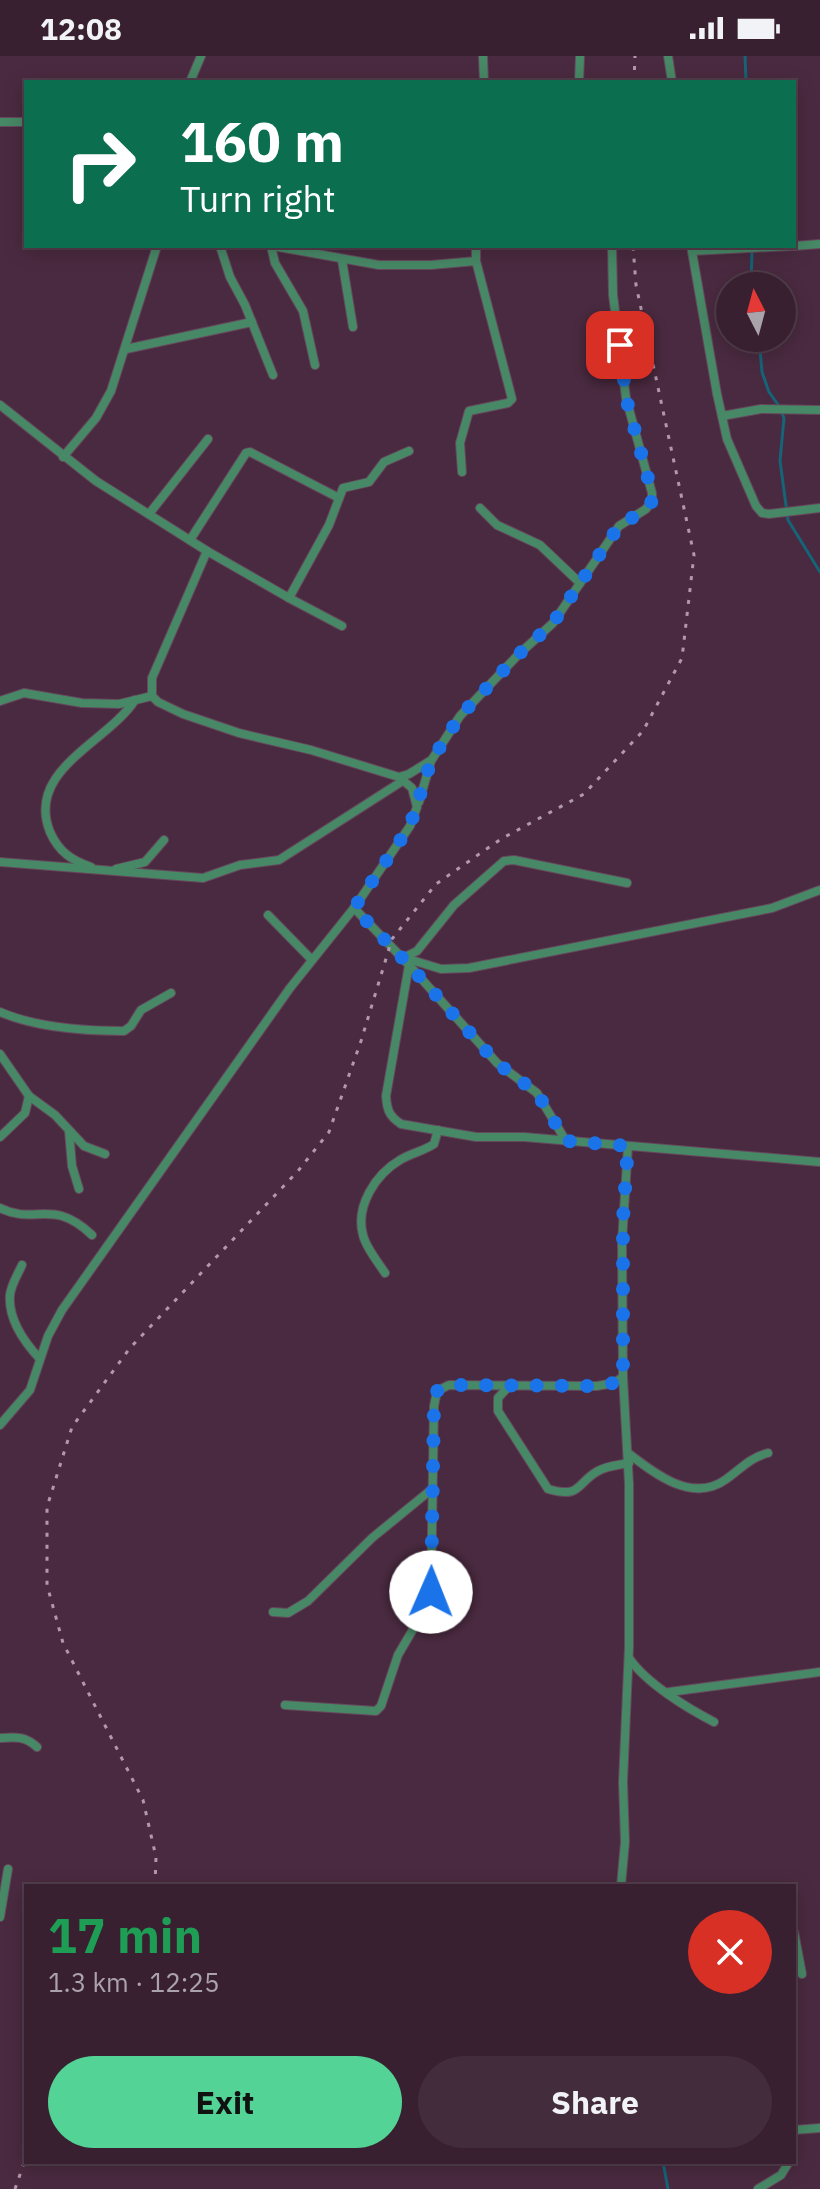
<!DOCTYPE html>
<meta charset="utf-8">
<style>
body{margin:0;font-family:"IBM Plex Sans",sans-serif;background:#432d3c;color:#f1f3f6;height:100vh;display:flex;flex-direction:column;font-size:30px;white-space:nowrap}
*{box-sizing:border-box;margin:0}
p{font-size:26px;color:#aba3ab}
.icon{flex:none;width:44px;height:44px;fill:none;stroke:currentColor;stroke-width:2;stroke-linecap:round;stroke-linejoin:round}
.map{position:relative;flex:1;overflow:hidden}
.side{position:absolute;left:24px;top:1828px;width:772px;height:280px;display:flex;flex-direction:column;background:#382030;border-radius:0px;box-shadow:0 4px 20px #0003,0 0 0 2px #523e4c}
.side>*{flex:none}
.top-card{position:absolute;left:24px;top:24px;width:772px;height:168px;border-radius:0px;box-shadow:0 4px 20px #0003,0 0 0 2px #523e4c;background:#0b6e4f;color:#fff;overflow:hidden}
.needle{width:52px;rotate:354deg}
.controls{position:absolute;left:716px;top:216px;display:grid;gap:16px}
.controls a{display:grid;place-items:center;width:80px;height:80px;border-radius:50%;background:#382030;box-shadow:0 4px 20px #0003,0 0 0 2px #523e4c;font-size:40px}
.pin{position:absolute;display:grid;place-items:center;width:68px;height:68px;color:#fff;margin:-34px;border-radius:16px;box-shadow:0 4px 12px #0006}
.me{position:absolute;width:88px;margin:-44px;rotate:1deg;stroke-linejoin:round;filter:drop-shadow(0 0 6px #0008)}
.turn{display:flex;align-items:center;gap:28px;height:168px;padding:0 24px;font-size:36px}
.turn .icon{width:104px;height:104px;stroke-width:2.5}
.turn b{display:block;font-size:56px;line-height:68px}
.round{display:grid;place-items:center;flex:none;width:84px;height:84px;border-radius:42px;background:#432d3c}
.headline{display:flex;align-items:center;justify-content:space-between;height:136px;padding:0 24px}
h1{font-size:48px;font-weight:700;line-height:60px;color:#1e9e55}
.cta{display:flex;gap:16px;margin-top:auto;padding:16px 24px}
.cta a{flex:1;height:92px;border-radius:48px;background:#53d396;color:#111;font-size:32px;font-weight:700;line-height:92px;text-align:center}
.cta a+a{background:#432d3c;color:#f1f3f6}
.status{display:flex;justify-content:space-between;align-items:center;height:56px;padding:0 40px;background:#382030;direction:ltr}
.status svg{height:22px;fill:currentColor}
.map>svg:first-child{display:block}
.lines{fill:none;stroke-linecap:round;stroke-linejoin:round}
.stream{stroke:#156478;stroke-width:3}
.street-casing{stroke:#66475c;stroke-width:10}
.street{stroke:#478866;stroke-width:8}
.rail{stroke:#b299a9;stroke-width:3;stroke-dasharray:4 8;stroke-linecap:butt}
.route{stroke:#1a73e8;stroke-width:14;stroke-dasharray:0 25.2}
</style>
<div class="status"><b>12:08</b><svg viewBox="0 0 49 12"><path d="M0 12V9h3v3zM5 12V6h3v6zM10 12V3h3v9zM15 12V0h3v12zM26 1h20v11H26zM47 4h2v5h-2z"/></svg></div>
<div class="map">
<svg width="820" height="2133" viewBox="0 0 820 2133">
<rect width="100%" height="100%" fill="#4a2a40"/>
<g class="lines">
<!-- stream -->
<g class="stream">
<polyline points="745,0 746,26"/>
<polyline points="751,230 752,194"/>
<polyline points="759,282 762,316 769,336 779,350 784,362 780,405 788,464 820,516"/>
<polyline points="663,2106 668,2133"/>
</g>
<defs>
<g id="street">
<polyline points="483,0 484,26"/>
<polyline points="668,0 672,26"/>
<polyline points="190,26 201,0"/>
<polyline points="579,26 580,0"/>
<polyline points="0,66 26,66"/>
<polyline points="220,190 230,221 245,249 273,319"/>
<polyline points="271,190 275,207 303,255 315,309"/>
<polyline points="273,190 379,209 431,209 476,205 476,190"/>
<polyline points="691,190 717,338 727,383 756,450 762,457 769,458 820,452"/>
<polyline points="794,190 820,188"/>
<polyline points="692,195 791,190"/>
<polyline points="342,204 353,271"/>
<polyline points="126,293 252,266"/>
<polyline points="0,349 96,425 207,495 289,542 329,469 343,432 369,426 384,406 409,395"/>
<polyline points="722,360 761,353 820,354"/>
<polyline points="63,401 96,362 111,335 157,190"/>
<polyline points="462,416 460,387 469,355 508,347 512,343 476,205"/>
<polyline points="480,452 497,469 540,489 580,527"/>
<polyline points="149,458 208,383"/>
<polyline points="190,484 246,397 250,396 339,442"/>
<polyline points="289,542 342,570"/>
<polyline points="0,645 24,637 82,647 119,648 152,640"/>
<polyline points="399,721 409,718 430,705"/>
<polyline points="419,746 431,705 460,660 518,599 553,567 619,470 646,453 652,445 652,437 626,342 613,239 612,190"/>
<polyline points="0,806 203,822 240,809 279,804 404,724"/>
<path d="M91,811C71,804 59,796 50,776C25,714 108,686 135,644"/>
<polyline points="116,813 145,806 164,784"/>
<polyline points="354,852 409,909 497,1007 537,1037 566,1085"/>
<polyline points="268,859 312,904"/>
<polyline points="403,902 417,895 454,849 504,805 514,804 627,827"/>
<polyline points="405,902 441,913 469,912 772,852 820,834"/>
<path d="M409,909L386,1040C387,1054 389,1060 401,1068L476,1081H524L820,1106"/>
<path d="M0,956C35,971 86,975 124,975L131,970L141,954L171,937"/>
<polyline points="0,998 29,1040 55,1059 84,1090 105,1098"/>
<polyline points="69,1075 72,1110 79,1133"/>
<polyline points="0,1081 25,1057 29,1040"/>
<path d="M0,1152C36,1170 52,1141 92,1179"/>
<path d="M22,1209C18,1218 11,1229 10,1239C8,1263 25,1287 40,1303"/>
<path d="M385,1217C378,1206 366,1192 363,1179C355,1150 376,1118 400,1104C411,1097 424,1095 434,1088L438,1074"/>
<path d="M510,1329L498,1342V1355L548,1433C582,1443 576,1427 598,1415C606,1410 619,1409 629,1407"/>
<polyline points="0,1369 30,1334 48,1280 62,1254 290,932 354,852 410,770 417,751 412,732 399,721 311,694 239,677 183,658 158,646 152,640 152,622 207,495"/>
<path d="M628,1397C655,1418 692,1447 725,1424C741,1413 749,1402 768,1397"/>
<polyline points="273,1556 288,1557 308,1545 372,1482 432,1433"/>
<path d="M629,1602C646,1627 687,1652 714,1666"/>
<polyline points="669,1636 820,1616"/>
<polyline points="285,1649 376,1655 381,1650 398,1599 429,1546 431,1536 434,1350 437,1335 449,1329 597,1330 614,1327 623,1321"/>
<path d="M0,1682C16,1681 25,1680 37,1691"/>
<polyline points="621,1830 625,1786 623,1726 629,1591 629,1428 623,1321 622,1186 628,1090"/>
<polyline points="0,1861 8,1813"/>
<polyline points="794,1876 802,1918"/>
<polyline points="794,2074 820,2072"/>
<polyline points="758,2133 781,2119 789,2106"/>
</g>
</defs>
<!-- street casing -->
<use href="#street" class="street-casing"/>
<!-- street -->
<use href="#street" class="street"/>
<!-- rail -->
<g class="rail">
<polyline points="634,26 635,0"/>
<polyline points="155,1830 156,1801 143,1744 63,1587 47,1529 47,1451 72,1371 130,1292 298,1115 329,1076 361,985 392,883 436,828 501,783 584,738 643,675 682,602 694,499 636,229 633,190"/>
<polyline points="15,2133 26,2101"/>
</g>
</g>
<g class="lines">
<!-- route -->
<polyline class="route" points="431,1536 434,1350 437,1335 449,1329 597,1330 614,1327 623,1321 623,1163 628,1090 566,1085 537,1037 497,1007 409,909 354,852 410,770 431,705 460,660 518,599 553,567 619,470 646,453 652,445 652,437 626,342 620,289"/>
</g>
</svg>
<div class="controls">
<a><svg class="needle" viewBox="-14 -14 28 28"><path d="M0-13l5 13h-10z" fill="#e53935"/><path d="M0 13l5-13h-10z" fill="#aba3ab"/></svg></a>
</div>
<div class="pin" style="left:620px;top:289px;background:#d93025"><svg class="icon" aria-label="arrive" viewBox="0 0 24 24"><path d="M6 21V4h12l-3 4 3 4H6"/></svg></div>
<svg class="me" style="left:431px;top:1536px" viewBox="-20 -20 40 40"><circle r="19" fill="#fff"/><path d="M0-13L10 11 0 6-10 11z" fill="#1a73e8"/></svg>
<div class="top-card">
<div class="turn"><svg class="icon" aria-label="right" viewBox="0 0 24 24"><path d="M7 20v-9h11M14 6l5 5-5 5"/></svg><div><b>160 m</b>Turn right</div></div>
</div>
<section class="side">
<div class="headline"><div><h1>17 min</h1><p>1.3 km · 12:25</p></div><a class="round" style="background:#d93025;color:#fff"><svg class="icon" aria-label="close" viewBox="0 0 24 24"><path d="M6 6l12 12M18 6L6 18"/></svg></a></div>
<div class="cta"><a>Exit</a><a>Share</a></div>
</section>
</div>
